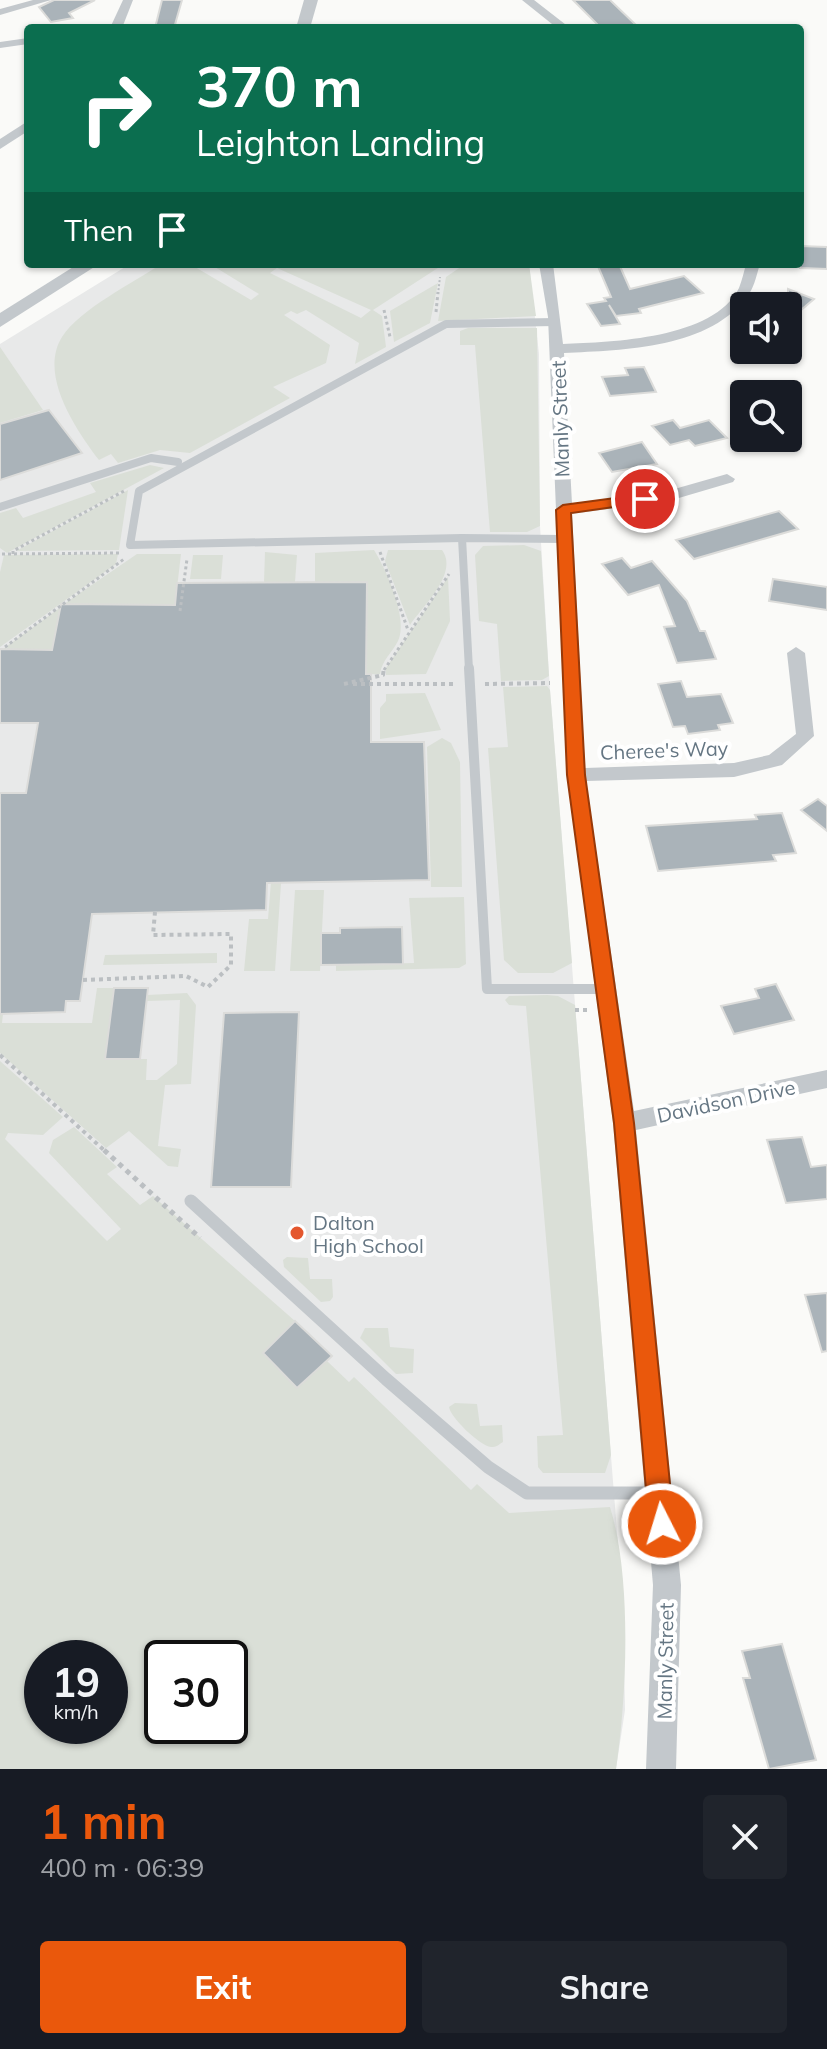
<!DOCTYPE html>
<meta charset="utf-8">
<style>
body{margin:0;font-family:Mulish,sans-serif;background:#20242c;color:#f1f3f6;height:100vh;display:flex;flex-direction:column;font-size:30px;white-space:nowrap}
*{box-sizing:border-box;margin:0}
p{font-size:26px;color:#9ea1a6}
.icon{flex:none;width:44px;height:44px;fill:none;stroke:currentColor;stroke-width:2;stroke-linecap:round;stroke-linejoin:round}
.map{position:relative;height:1769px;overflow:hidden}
.sheet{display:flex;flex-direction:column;background:#171b24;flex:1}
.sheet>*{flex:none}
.top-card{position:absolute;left:24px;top:24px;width:780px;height:244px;border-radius:8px;box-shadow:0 2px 6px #0004;background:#0b6e4f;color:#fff;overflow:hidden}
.controls{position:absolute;left:730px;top:292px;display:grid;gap:16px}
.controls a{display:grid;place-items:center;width:72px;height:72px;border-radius:8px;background:#171b24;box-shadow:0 2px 6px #0004;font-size:40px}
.speed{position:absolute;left:24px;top:1640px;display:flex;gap:16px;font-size:40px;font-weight:700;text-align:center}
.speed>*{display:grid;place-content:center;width:104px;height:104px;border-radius:50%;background:#171b24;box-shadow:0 2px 6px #0004;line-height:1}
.speed small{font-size:20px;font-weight:400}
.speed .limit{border:4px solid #111;border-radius:12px;background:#fff;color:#111}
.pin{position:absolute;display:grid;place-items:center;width:68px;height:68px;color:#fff;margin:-34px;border:4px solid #fff;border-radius:50%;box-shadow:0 2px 8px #0007}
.me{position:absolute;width:88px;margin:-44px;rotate:355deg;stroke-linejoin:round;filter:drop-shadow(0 0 6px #0008)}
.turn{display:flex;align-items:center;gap:28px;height:168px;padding:0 40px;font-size:36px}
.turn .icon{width:104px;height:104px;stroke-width:2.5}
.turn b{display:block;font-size:56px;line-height:68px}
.then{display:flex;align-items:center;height:76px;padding:0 40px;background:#0003;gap:16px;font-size:30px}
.round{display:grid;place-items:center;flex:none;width:84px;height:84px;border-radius:8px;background:#20242c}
.headline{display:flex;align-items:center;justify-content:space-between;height:136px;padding:0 40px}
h1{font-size:48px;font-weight:700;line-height:60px;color:#ea580c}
.action{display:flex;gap:16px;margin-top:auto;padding:16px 40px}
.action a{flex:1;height:92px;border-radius:8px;background:#ea580c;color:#fff;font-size:32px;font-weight:700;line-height:92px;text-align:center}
.action a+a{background:#20242c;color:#f1f3f6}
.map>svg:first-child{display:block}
.built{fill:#e8e9e9;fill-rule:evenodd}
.green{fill:#dadfd7;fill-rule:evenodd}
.building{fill:#aab3b9;stroke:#dcdcda;stroke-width:2}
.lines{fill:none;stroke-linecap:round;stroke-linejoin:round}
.path-far3{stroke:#bbbfc2;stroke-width:2;stroke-dasharray:2 2;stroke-linecap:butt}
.path-far2{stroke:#bbbfc2;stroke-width:3;stroke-dasharray:3 3;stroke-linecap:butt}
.path-far1{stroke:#bbbfc2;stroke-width:4;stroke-dasharray:4 4;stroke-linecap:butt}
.path{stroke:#bbbfc2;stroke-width:5;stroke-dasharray:5 5;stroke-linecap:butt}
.service-far2{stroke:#c3c8cc;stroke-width:8}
.service-far1{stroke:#c3c8cc;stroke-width:10}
.service{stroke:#c3c8cc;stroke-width:13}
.minor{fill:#c3c8cc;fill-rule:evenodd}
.tertiary{fill:#c3c8cc;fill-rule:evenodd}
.route{fill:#ea580c;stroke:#983908;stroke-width:2}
.poi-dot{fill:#e4572e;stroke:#fff;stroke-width:3}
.labels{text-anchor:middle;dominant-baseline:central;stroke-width:8;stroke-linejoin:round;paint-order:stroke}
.street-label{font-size:20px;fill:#657683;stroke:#fff}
.poi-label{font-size:20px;fill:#657683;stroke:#fff;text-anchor:start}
</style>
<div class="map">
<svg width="827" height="1769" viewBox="0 0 827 1769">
<rect width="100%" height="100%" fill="#fafaf8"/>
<!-- built -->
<path class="built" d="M130,264H529L539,354L540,526L550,690L623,1607L625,1710L616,1769H0V344ZM42,1658H110V1726H42ZM162,1658H230V1726H162Z"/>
<!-- green -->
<g class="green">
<path d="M161,264H201L195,267L251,300L259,294L210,264H444L373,310L382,316L386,347L355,364L359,343L306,310L297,314L291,311L284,315L330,345L326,363L273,387L290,398L190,453L160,450L118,463L111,454L99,460C77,431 38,375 62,337C80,309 133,283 161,264ZM277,268L371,310L361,318L270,273Z"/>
<polygon points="465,264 529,264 536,316 438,321 446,277"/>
<polygon points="438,283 430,323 394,342 390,311"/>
<polygon points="468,328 537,328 540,526 527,532 490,532 475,345 460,345 460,331"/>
<polygon points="0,347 43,410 0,423"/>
<polygon points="150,465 164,468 7,553 0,548 0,513 16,508 23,518 96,492 90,483"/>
<polygon points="128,490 119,550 16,551"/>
<polygon points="524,545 541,551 549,676 542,680 501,681 497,624 479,621 475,555 483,546"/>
<path d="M374,550C386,569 409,620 398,641C392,653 382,660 380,674L344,675L366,666L367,582H315V553Z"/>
<path d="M388,550H442C459,573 423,606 410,625L385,561Z"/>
<polygon points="265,552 297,555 295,582 264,582"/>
<polygon points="118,554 116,564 0,647 0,572 4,555"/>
<polygon points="137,554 181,554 175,605 64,604"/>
<polygon points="193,555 223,555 221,579 190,579"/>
<polygon points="448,577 450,621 426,674 386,675 386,668"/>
<polygon points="61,607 52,650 3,649"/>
<polygon points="503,687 547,686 550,690 572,963 553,973 518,973 504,960 488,748 508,747"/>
<polygon points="425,693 441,730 380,739 380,708 386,701 386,694"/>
<polygon points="442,738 451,743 460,762 462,887 431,887 427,747"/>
<polygon points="272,869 282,869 275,971 244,971 249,919 268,919"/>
<polygon points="295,890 324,890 320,971 290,971"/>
<polygon points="464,897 466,964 459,968 336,971 336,965 414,963 409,898"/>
<polygon points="217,953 217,963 103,965 105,955"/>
<polygon points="97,988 114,988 105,1059 147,1059 146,1080 157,1080 177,1064 180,1000 147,1001 147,995 187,993 196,1005 191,1084 165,1085 158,1146 181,1149 178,1167 168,1166 129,1131 106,1148 0,1053 0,1005 4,1005 2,1023 92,1023"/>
<polygon points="547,995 558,996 575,1005 611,1455 605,1473 543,1473 538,1467 537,1436 563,1435 526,1006 509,1005 505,1000 509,996"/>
<path d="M0,1061L63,1117L43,1135L8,1133L5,1139L107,1241L121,1229L49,1153L53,1140L74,1127L117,1167L107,1174L140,1205L153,1196L295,1321L263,1353L297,1387L327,1361L349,1382L354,1377L471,1490L477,1484L509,1513L610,1507C632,1578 627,1695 616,1769H0ZM42,1658H110V1726H42ZM162,1658H230V1726H162Z"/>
<polygon points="287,1257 308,1258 310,1279 332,1279 333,1297 330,1301 321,1302 284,1267 283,1260"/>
<polygon points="365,1328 388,1328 390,1347 414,1349 413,1373 396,1374 360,1338"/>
<path d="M455,1403L477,1404L480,1426L502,1425L503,1442C498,1445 497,1447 491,1447C480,1446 450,1417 449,1407Z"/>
</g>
<!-- building -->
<g class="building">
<polygon points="54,0 95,0 69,13 73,18 51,22 39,7"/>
<polygon points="162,0 182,0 174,28 155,28"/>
<polygon points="573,0 610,0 639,28 601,28"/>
<polygon points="800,246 827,247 827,269 800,268"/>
<polygon points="597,264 619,264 630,289 684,276 703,293 639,309 641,313 616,316 609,305 620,324 601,326 587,304 606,301 604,298 611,297"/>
<polygon points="788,289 814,299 788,321"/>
<polygon points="644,367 656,392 610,396 602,377 628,375 625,368"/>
<polygon points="49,410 82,453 0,480 0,424"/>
<polygon points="673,420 680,428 709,420 727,438 695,446 689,440 670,445 652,426"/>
<polygon points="642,442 657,464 612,472 599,453"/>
<polygon points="779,511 798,529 694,559 676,540"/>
<polygon points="622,558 631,568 652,561 687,601 700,631 705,631 716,659 677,663 664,627 675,626 659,585 628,595 602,564"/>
<polygon points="773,579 827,587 827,610 769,601"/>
<polygon points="367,582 366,674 371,674 371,742 424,742 429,880 267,883 266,910 92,914 80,1001 66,1001 65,1012 0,1014 0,793 26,793 38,723 0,723 0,649 52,650 61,604 175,605 177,583"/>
<polygon points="681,681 687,697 721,694 733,723 718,725 720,730 688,734 685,726 673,727 658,684"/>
<polygon points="818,799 827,806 827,831 801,810"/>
<polygon points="782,813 796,853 773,855 776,861 658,871 646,826 757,819 755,815"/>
<polygon points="402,927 403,964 321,965 321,933 340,933 340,928"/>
<polygon points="776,984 794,1020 734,1034 721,1006 759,998 755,989"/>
<polygon points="114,988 148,988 140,1059 105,1059"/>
<polygon points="299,1012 291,1187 211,1187 224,1013"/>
<polygon points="802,1137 811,1167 827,1165 827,1199 786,1203 767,1140"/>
<polygon points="827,1293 827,1351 822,1352 805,1295"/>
<polygon points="295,1321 332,1356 297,1388 263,1353"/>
<polygon points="782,1644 816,1760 769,1769 743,1678 750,1678 742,1651"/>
</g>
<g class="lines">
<!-- path-far3 -->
<polyline class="path-far3" points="438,294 440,277"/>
<!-- path-far2 -->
<g class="path-far2">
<polyline points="384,310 390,337"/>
<polyline points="436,312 438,292"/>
<polyline points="380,552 408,630"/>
<polyline points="2,554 120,553"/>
<polyline points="13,554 13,551 124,491"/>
<polyline points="180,611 187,559"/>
<polyline points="5,647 124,559"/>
<polyline points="384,670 449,574"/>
</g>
<!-- path-far1 -->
<g class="path-far1">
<polyline points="344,684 383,675 384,668"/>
<polyline points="353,684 456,684"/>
<polyline points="485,684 550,683"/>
<polyline points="83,980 186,976 208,987 231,965 231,934 153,935 155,912"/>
<polyline points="575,1010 588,1010"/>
<polyline points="0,1055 106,1152"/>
</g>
<!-- path -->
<polyline class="path" points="104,1150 200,1238"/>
<!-- service-far2 -->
<g class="service-far2">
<polyline points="0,507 151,458 178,462"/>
<polyline points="462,538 130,545 139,491 446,324 556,322"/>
<polyline points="469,670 462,538 565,539"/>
</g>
<!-- service-far1 -->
<polyline class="service-far1" points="469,668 487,989 605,989"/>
<!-- service -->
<polyline class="service" points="191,1201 386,1379 488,1467 527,1493 657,1493"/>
<!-- minor -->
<g class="minor">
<polygon points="33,0 51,0 0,15 0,9"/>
<polygon points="123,0 133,0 122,28 110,28"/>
<polygon points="522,0 534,0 570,28 557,28"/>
<polygon points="28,38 28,44 0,48 0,42"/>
<polygon points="28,121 28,131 0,149 0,139"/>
<path d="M539,264H553L563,344C612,342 714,339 739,288C742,280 744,272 746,264H760C757,273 755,285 749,294C711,349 624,350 564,353L572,504L671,490L727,474L735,479L733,482L672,500L572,514L585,768L734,763L769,755L796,734L787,653L796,647L805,653L814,736L782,765L734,777L586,781L634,1111L827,1070V1088L636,1130L681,1585L676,1769H646L653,1585L613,1123L567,775L548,317Z"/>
</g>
<!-- tertiary -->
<g class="tertiary">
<polygon points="304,0 318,0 310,28 296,28"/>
<polygon points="78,264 99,264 0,327 0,313"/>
</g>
</g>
<!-- route -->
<polygon class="route" points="645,494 650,496 650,502 571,513 585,775 634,1123 674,1524 670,1532 662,1536 653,1532 649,1524 614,1123 567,775 556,510 563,505"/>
<!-- markers -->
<circle class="poi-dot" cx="297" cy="1233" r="8"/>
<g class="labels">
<!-- street labels -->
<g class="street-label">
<text transform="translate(560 419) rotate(-92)">Manly Street</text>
<text transform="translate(664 750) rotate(-2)">Cheree's Way</text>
<text transform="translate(726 1101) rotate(-12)">Davidson Drive</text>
<text transform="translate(665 1661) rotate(-89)">Manly Street</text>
</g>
<!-- poi labels -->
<g class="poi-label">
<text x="313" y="1222">Dalton<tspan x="313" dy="23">High School</tspan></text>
</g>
</g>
</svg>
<div class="controls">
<a><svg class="icon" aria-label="sound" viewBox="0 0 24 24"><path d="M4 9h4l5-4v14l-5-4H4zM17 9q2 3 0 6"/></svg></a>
<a><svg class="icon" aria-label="search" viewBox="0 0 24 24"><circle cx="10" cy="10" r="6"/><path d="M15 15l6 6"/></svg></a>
</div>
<div class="speed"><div>19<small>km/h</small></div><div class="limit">30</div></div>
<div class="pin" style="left:645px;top:499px;background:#d93025"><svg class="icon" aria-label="arrive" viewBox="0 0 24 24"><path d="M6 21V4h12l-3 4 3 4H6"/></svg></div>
<svg class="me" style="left:662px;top:1524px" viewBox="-20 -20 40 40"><circle r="17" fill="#ea580c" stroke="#fff" stroke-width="3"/><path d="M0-11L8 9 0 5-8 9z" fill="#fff"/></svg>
<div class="top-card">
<div class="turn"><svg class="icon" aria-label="right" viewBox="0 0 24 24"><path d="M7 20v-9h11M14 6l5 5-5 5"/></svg><div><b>370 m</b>Leighton Landing</div></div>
<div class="then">Then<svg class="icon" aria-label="arrive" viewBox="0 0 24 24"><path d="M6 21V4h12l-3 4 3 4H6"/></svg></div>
</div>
</div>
<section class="sheet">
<div class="headline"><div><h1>1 min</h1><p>400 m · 06:39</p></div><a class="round"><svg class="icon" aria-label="close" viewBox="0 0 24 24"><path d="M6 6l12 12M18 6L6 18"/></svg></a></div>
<div class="action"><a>Exit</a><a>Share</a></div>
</section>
